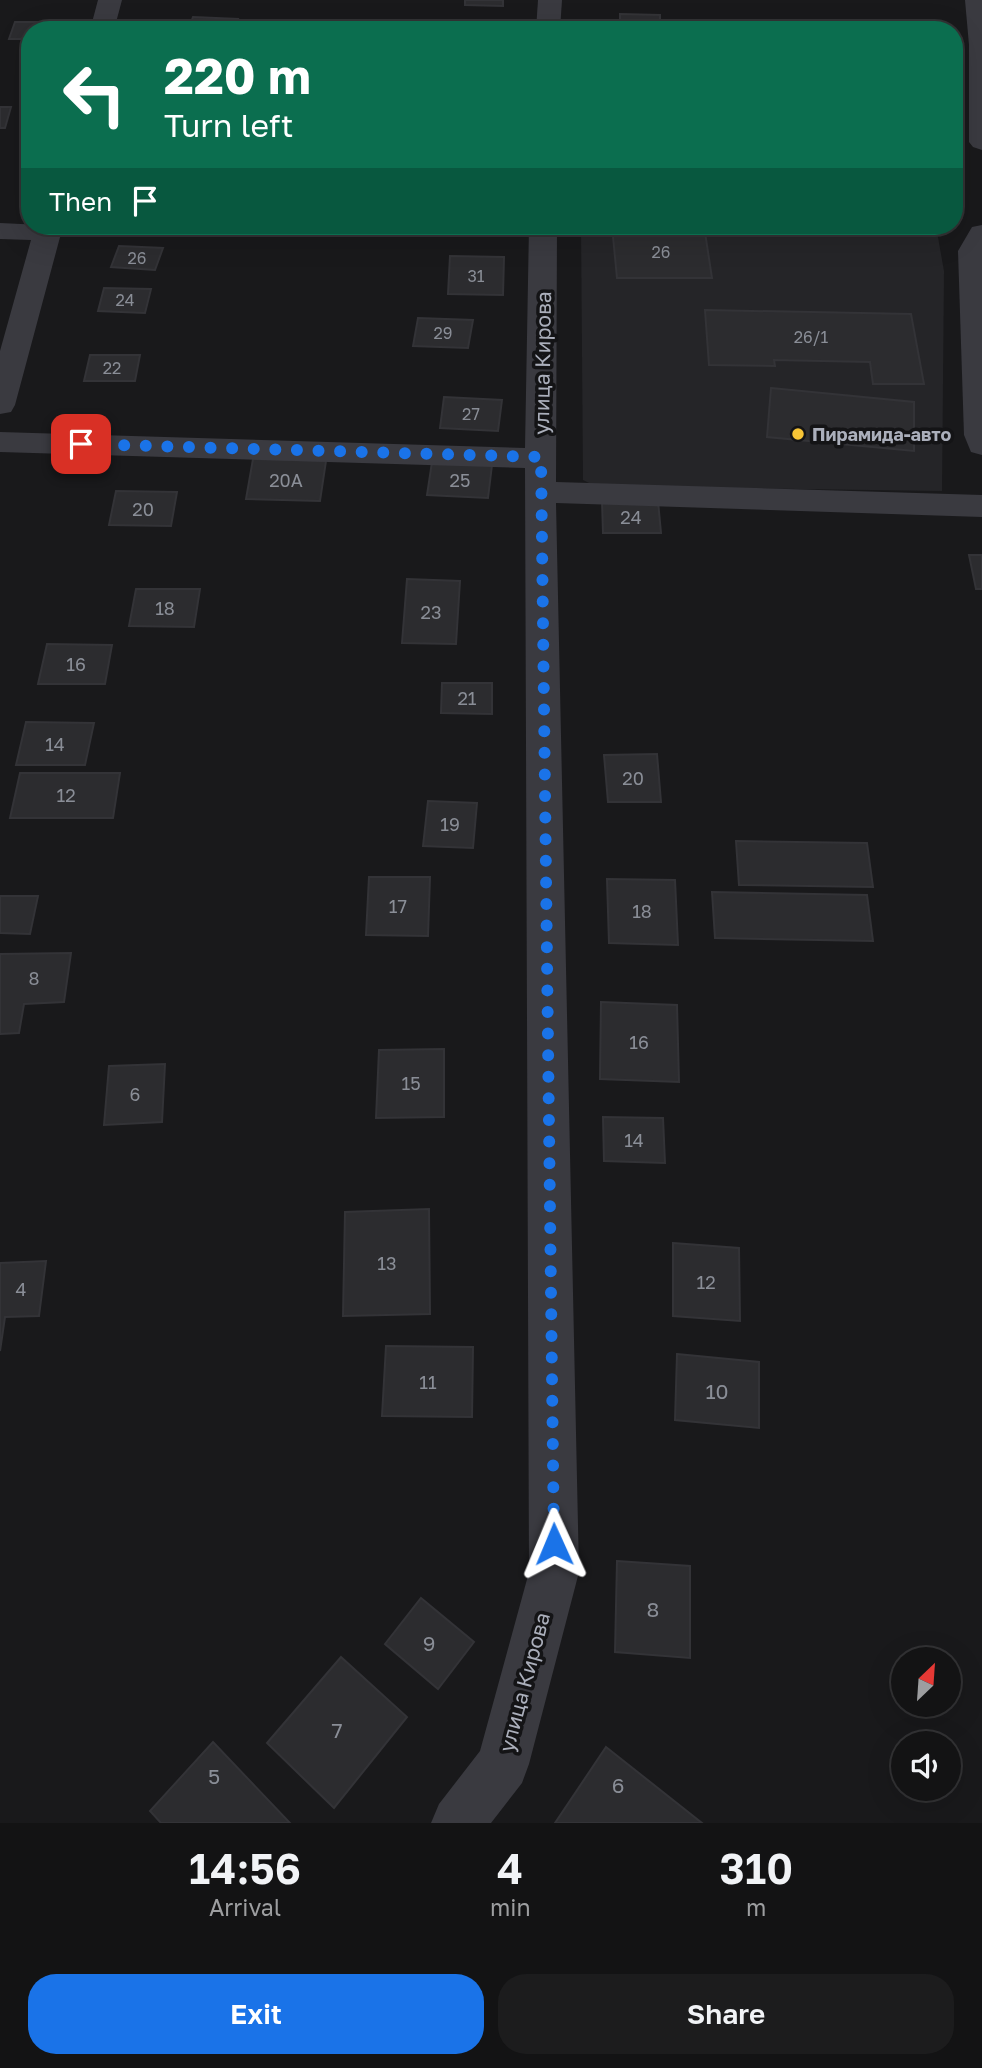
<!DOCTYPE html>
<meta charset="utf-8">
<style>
body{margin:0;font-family:"Golos Text",sans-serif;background:#1c1c1d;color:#f1f3f6;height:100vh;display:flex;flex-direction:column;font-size:26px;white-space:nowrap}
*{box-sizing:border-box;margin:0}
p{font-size:23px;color:#9d9ea0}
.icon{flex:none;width:38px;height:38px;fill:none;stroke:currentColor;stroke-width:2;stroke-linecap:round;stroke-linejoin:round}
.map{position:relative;height:1823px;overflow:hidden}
.details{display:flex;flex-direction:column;background:#131314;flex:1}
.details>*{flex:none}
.guide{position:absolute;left:21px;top:21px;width:942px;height:214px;border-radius:28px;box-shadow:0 7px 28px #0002,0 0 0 2px #323234;background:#0b6e4f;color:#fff;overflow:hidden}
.needle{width:46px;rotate:25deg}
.fabs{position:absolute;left:891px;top:1647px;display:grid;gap:14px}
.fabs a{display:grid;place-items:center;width:70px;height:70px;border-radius:50%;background:#131314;box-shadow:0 7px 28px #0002,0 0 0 2px #323234;font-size:35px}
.pin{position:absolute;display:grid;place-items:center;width:60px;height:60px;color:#fff;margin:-30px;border-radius:14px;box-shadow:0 4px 10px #0006}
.me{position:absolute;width:77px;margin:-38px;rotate:359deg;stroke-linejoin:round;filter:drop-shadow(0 0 5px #0008)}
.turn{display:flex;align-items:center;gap:24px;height:147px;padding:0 28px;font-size:32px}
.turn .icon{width:91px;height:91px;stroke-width:2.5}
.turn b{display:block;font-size:49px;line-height:60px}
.then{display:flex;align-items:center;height:66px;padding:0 28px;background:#0003;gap:14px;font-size:26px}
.eta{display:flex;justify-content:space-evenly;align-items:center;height:119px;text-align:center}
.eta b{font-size:42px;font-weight:600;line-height:49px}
.action{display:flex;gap:14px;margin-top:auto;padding:14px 28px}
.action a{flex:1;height:80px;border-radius:28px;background:#1a73e8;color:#fff;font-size:28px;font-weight:600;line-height:80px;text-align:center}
.action a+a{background:#1c1c1d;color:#f1f3f6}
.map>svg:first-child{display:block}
.built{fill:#252528}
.building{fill:#2c2c2f;stroke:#333337;stroke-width:2}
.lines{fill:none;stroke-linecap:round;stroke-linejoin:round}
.minor{fill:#3a3a40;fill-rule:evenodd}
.route{stroke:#1a73e8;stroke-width:12;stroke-dasharray:0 21.6}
.poi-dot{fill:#f6c436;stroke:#141416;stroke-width:2.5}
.labels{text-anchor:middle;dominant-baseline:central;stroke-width:7;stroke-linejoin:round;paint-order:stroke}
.far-number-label{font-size:16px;fill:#8a8e97}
.far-poi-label{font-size:18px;font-weight:bold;fill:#abafbb;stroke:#141416;text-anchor:start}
.number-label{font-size:18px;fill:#8a8e97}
.street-label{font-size:21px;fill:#abafbb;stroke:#141416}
.near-number-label{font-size:21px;fill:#8a8e97}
</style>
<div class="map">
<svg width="982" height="1823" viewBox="0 0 982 1823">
<rect width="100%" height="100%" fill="#19191b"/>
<!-- built -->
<polygon class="built" points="581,226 936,226 944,271 942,491 595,486 583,480"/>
<!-- building -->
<g class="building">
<polygon points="465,0 503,0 503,6 465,5"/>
<polygon points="620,14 660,15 660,30 620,30"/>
<polygon points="193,17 238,19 235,30 188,30"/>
<polygon points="15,22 42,22 40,30 30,30 30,39 9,39"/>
<polygon points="859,22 900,27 900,30 857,30"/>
<polygon points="0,107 11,107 5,128 0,128"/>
<polygon points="612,226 704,226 712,278 617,278"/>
<polygon points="119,246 163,248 155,270 111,267"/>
<polygon points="450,256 504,257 503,295 448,294"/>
<polygon points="104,288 151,289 145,313 98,311"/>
<polygon points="705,310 911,314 924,384 873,384 870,362 774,360 775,366 709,365"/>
<polygon points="418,318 473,320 468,348 413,346"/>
<polygon points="90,355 140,355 135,381 84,381"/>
<polygon points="771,388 914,402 914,451 767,437"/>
<polygon points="444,397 502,400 498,431 440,428"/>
<polygon points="253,459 326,461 320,501 246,499"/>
<polygon points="432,462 492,465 488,498 427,495"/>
<polygon points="116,491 177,492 171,526 109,525"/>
<polygon points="602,501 658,501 661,533 603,533"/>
<polygon points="969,555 982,555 982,589 976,589"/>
<polygon points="407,579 460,581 456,644 402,643"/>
<polygon points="136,589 200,589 194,627 129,626"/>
<polygon points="47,644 112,645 105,684 38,684"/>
<polygon points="442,683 492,683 492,714 441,713"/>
<polygon points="26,722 94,723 85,765 16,765"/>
<polygon points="657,754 661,802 608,802 604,755"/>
<polygon points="20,773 120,773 113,818 10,818"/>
<polygon points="428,801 477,803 473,848 423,846"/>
<polygon points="736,841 867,843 873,887 739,885"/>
<polygon points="369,877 430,877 428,936 366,935"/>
<polygon points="607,879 675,880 678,945 609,943"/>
<polygon points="712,892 867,895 873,941 715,938"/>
<polygon points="0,896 38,896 30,934 0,933"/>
<polygon points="71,953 64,1002 24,1004 19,1033 0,1034 0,954"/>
<polygon points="601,1002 677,1005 679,1082 600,1079"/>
<polygon points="444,1049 444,1117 376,1118 379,1050"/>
<polygon points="165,1064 162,1122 104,1125 109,1066"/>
<polygon points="603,1117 663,1118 665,1163 604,1161"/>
<polygon points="429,1209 430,1314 343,1316 345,1212"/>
<polygon points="673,1243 739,1248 740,1321 673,1316"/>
<polygon points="46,1261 39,1316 5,1317 0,1351 0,1263"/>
<polygon points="386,1346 473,1347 472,1417 382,1416"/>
<polygon points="677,1354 759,1362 759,1428 675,1420"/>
<polygon points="617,1561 690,1566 690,1658 615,1652"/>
<polygon points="421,1598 474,1642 438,1689 385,1644"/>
<polygon points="341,1657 407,1717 334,1808 267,1743"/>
<polygon points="213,1742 290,1823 161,1823 150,1811"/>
<polygon points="606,1747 702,1823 555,1823"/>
</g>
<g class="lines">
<!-- minor -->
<g class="minor">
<polygon points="98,0 122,0 114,30 90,30"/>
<polygon points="538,0 562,0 560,30 536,30"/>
<polygon points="965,0 982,0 982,150 973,147 969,142 969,45"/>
<polygon points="0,223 63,226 15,405 11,412 0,414 0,351 31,240 0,239"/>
<polygon points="982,225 982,455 971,452 964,435 958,251 972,227"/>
<polygon points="529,226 557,226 556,482 982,495 982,517 556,503 579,1572 529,1764 522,1783 491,1823 431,1823 439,1804 480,1751 529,1572 525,468 0,452 0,432 525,448"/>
</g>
</g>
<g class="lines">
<!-- route -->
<polyline class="route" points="81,444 541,457 554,1544"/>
</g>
<!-- markers -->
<circle class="poi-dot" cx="798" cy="434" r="7"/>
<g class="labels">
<!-- far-number labels -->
<g class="far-number-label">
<text x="661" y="252">26</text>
<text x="137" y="258">26</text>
<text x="476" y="276">31</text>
<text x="125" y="300">24</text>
<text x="443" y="333">29</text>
<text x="811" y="337">26/1</text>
<text x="112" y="368">22</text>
<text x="471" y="414">27</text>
</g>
<!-- far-poi labels -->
<g class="far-poi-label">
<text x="812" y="434">Пирамида-авто</text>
</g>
<!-- number labels -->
<g class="number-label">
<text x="286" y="480">20А</text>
<text x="460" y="480">25</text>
<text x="143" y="509">20</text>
<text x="631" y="517">24</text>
<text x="165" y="608">18</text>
<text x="431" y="612">23</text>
<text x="76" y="664">16</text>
<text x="467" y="698">21</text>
<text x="55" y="744">14</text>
<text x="633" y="778">20</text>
<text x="66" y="795">12</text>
<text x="450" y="824">19</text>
<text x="398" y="906">17</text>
<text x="642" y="911">18</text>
<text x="34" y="978">8</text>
<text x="639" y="1042">16</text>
<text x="411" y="1083">15</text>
<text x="135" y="1094">6</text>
<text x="634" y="1140">14</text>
<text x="387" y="1263">13</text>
<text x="706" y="1282">12</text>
<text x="21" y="1289">4</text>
<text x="428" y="1382">11</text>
</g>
<!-- street labels -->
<g class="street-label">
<text transform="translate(542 363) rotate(-89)">улица Кирова</text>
<text transform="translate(524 1682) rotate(-75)">улица Кирова</text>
</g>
<!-- near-number labels -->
<g class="near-number-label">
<text x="717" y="1391">10</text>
<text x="653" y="1609">8</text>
<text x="429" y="1643">9</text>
<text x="337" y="1730">7</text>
<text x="214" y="1776">5</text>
<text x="618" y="1785">6</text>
</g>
</g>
</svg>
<div class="fabs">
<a><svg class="needle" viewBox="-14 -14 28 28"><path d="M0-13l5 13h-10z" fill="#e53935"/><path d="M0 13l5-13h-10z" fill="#9d9ea0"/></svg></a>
<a><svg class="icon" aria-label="sound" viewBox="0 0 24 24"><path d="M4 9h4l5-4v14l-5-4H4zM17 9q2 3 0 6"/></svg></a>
</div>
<div class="pin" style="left:81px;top:444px;background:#d93025"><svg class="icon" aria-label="arrive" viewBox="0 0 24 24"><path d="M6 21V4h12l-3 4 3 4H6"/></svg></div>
<svg class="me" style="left:554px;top:1544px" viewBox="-20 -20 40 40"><path d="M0-17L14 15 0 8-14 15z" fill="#1a73e8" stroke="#fff" stroke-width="4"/></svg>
<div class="guide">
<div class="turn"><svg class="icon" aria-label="left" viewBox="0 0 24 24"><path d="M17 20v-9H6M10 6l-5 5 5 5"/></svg><div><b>220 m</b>Turn left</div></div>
<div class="then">Then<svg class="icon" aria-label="arrive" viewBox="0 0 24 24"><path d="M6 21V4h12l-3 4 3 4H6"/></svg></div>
</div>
</div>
<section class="details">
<div class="eta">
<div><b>14:56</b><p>Arrival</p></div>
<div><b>4</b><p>min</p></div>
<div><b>310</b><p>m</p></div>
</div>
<div class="action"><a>Exit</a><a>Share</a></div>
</section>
